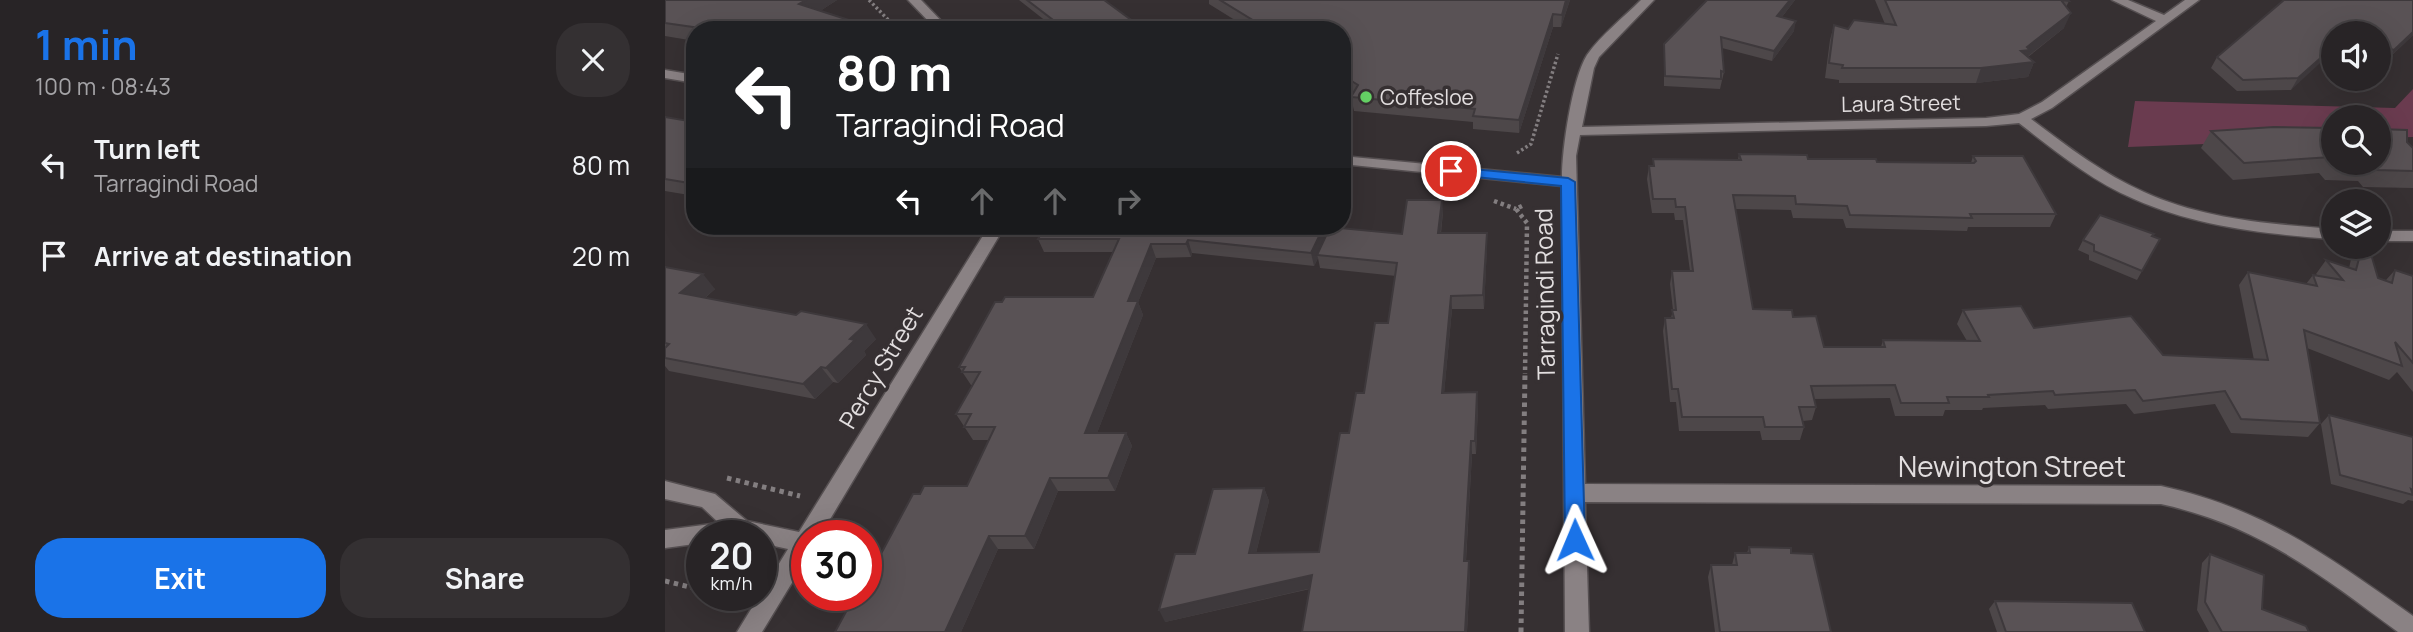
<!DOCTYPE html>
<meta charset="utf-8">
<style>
body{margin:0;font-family:Manrope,sans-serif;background:#343032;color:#f1f3f6;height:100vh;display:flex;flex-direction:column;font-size:26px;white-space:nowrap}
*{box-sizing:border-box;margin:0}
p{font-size:23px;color:#a5a4a7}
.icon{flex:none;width:38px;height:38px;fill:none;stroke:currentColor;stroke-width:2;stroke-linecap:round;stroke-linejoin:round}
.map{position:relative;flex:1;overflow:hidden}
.sheet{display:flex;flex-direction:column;background:#282426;width:665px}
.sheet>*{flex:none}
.banner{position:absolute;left:21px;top:21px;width:665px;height:214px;border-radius:28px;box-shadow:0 7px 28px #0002,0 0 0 2px #444143;background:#202124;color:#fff;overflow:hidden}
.tools{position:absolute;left:1656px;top:21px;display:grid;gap:14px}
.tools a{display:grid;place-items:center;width:70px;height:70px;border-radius:50%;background:#282426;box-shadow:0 7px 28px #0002,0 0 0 2px #444143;font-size:35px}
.speed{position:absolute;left:21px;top:520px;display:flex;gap:14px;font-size:35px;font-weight:700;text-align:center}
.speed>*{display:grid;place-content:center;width:91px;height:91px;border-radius:50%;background:#282426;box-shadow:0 7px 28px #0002,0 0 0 2px #444143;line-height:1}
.speed small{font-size:18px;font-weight:400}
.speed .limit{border:10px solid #d22;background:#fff;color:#111}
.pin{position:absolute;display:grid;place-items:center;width:60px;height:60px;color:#fff;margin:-30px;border:4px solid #fff;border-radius:50%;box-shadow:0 2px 7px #0007}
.me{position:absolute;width:77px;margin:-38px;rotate:359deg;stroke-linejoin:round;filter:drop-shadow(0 0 5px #0008)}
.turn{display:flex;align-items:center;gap:24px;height:147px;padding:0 35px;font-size:32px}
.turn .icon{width:91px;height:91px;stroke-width:2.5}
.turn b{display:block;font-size:49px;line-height:60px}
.lanes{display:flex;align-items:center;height:66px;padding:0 35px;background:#0003;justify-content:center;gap:35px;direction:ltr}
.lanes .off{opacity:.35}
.round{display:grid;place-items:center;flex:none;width:74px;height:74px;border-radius:28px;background:#343032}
.head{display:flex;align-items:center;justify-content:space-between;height:119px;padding:0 35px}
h1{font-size:42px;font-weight:700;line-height:52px;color:#1a73e8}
.primary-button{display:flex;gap:14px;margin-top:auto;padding:14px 35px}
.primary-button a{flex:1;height:80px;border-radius:28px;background:#1a73e8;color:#fff;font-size:28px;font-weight:700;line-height:80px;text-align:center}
.primary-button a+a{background:#343032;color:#f1f3f6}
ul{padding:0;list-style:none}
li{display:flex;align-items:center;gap:21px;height:91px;padding:0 35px}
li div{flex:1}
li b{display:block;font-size:26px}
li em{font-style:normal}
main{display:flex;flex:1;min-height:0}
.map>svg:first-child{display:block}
.green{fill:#6a3b4f}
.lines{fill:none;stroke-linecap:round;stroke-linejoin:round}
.street-casing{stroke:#554f51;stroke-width:3}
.path-far2{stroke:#837e80;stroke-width:3.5;stroke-dasharray:2.5 2.5;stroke-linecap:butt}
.path-far1{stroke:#837e80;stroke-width:4.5;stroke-dasharray:3.5 3.5;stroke-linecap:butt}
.path{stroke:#837e80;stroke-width:5;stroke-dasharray:4.5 4.5;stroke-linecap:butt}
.street{fill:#8a8284;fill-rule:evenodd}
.wall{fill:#4d4749}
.shaded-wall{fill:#3e393c}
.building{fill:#595255;stroke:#3e393c;stroke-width:2}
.route{fill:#1a73e8;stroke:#114b97;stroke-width:2}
.poi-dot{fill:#66d466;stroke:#363032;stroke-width:2.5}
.labels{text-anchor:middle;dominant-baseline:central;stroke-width:7;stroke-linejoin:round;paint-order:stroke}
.far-poi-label{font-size:21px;fill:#e2dedf;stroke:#363032;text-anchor:start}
.far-street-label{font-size:21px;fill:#e2dedf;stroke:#363032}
.street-label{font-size:24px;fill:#e2dedf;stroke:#363032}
.near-street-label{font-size:28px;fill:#e2dedf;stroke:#363032}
</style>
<main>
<section class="sheet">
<div class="head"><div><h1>1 min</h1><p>100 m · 08:43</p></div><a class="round"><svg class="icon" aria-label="close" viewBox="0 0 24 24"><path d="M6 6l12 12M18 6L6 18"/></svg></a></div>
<ul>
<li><svg class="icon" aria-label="left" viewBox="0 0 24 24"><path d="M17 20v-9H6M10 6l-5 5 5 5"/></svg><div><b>Turn left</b><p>Tarragindi Road</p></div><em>80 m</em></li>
<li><svg class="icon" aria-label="arrive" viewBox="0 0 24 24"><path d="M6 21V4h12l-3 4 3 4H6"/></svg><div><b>Arrive at destination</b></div><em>20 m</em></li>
</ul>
<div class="primary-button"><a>Exit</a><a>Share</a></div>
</section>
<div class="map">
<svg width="1748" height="632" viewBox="0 0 1748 632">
<rect width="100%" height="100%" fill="#363032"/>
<!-- green -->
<polygon class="green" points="1748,89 1748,137 1713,138 1713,117 1668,117 1668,139 1463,147 1470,101 1730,108"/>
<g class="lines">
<defs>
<g id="street">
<polygon points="243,0 256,0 285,30 272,30"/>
<path d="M976,0H989L934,57L929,68L917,127L1321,118L1354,114L1377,102L1491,21L1447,0H1463L1499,15L1520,0H1534L1387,108L1366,119C1402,146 1438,174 1479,192C1538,219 1604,224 1668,229V239C1601,234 1532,227 1469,199C1427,181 1390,151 1354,123L1321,126L915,135L911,156L920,484L1496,486C1601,509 1662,556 1748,616V632H1733C1654,574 1595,526 1496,504L920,502L924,632H900L897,186L677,164V156L897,177C897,149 907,79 922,55C936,35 959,17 976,0Z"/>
<polygon points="0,70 30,75 30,83 0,78"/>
<polygon points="324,226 340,226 155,536 142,536 142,558 97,632 72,632 123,549 96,543 96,536 37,536 37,543 0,548 0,530 54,523 37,507 0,499 0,481 50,494 82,521 134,532"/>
<rect x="1713" y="231" width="35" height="10"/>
</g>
</defs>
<!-- street casing -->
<use href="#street" class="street-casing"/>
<!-- path-far2 -->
<g class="path-far2">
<polyline points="204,0 233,30"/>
<polyline points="852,153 866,144 893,54"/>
</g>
<!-- path-far1 -->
<g class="path-far1">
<polyline points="829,201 851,209"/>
<polyline points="857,206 851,209 862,223 860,374"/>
</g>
<!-- path -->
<g class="path">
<polyline points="62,478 135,496"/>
<polyline points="0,581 37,590"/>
<polyline points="55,595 62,595"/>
<polyline points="856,632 860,372"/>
</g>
<!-- street -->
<use href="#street" class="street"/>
</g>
<!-- wall -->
<g class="wall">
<polygon points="0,0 172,0 155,11 194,30 30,30 30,41 0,36"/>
<polygon points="354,0 439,0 476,27 485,30 379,30 376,24 382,22"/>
<polygon points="544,0 905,0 896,27 888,27 854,133 808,129 808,122 689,111 686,97 688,94 677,87 677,30 586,30 544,4"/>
<polygon points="1042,0 1130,0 1117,17 1129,31 1107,61 1057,48 1059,72 1055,89 999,86 999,44"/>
<polygon points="1210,0 1403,0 1404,1 1401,7 1399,28 1363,57 1369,62 1363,77 1311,83 1174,83 1174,80 1160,78 1165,40 1169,25 1183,29 1220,24"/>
<polygon points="1748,0 1748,35 1721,61 1713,59 1713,33 1668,33 1626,90 1572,91 1546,68 1552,57"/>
<polygon points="0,117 30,122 30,196 0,191"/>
<polygon points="1668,128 1668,163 1713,163 1742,142 1748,171 1748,188 1698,187 1693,181 1660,180 1654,173 1568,180 1536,148 1546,131"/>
<polygon points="1074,154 1212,162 1306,163 1308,156 1391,214 1385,227 1303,227 1302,231 1181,228 1178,219 1128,218 1126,210 1070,209 1088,309 1128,317 1159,347 1216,347 1218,340 1302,341 1292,324 1298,310 1369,328 1498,355 1589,360 1574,285 1583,272 1641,284 1648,275 1652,275 1651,274 1661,260 1684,268 1689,247 1704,247 1713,278 1721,280 1730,270 1748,276 1748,392 1732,372 1724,380 1642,348 1655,423 1643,437 1566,433 1550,404 1469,414 1461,404 1383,409 1380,405 1318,408 1317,410 1280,410 1278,416 1230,416 1225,398 1149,399 1151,407 1147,420 1138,421 1139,427 1135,440 1097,440 1095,431 1014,431 1011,402 1005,402 998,331 1000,318 1006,318 1008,310 1005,284 1007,271 1025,271 1018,220 1010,220 1009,213 987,213 982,179 984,166 988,166 988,159 1073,160"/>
<polygon points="778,212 776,233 822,233 822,246 819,309 787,309 779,393 813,405 811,454 807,454 801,561 805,574 802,632 637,632 645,589 500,622 530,554 599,488 604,501 591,553 654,552 684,433 723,323 731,276 655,268 653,258 649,266 527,253 526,257 491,258 473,302 478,315 432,433 461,433 467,446 450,491 393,491 369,549 333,549 296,632 170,632 255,494 302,486 324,440 308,440 291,414 308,385 306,385 294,367 428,297 448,252 379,252 373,239 374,236 364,237 359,226 668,226 667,227 737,234"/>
<polygon points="223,226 294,226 283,236"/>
<polygon points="1488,236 1495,239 1472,280 1424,260 1424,255 1413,250 1418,240"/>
<polygon points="0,267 50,289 40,298 211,339 199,351 201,355 173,383 168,382 150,399 4,371 0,366"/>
<polygon points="1664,415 1748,437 1748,501 1743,500 1738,504 1666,484 1656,424"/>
<polygon points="1084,547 1126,553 1166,632 1050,632 1043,577 1046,565 1067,565 1070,553 1082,553"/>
<polygon points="1545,554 1597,609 1644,632 1544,632 1532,610 1537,563"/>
<polygon points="1330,601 1480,632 1332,632 1324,609"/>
</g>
<!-- shaded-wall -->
<g class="shaded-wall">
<polygon points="141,0 172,0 143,19 134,4"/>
<polygon points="901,0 905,0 896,27 897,15"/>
<polygon points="1125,0 1130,0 1110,26 1112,16"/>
<polygon points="1406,13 1399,28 1362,57 1369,62 1363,77 1311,83 1316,68 1356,51"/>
<polygon points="888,14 888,27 854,133 854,120"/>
<polygon points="1131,21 1129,31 1107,61 1109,51"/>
<polygon points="190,22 194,30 173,30"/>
<polygon points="1748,32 1748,35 1721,61 1729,50"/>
<polygon points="1668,47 1668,51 1626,90 1633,78"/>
<polygon points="777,200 778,212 774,246 773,233"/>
<polygon points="279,226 294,226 283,236 277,227"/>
<polygon points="659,226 668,226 654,255 652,255 653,258 649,266 646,253"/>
<polygon points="822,233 822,246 819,309 818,295"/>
<polygon points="523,240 527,253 526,257 521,244"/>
<polygon points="486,244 491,258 473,302 478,315 427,446 420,433 463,301"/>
<polygon points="38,274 50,289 28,308 15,293"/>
<polygon points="786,296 787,309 778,406 777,393"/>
<polygon points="201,324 211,339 199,351 201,355 173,383 161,368 185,339"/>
<polygon points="156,367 168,382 150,399 138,384"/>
<polygon points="812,392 813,405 811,454 810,441"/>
<polygon points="461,433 467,446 450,491 443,478"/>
<polygon points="806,441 807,454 800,574 799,561"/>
<polygon points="385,478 393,491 369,549 360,536"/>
<polygon points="599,488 604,501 588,565 584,553"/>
<polygon points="324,536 333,549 296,632 280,632"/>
<polygon points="804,561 805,574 802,632 800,632"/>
<polygon points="647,575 651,587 500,622 494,610"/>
</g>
<!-- building -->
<g class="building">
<polygon points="0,0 141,0 134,4 190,22 173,30 100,30 95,28 93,30 49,30 0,23"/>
<polygon points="362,0 439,0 476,27 485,30 383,30 376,24 388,20"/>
<polygon points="555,0 901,0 897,15 888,14 854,120 808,116 810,109 686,97 693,85 677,75 677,30 604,30"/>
<polygon points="1042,0 1125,0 1112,16 1131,21 1109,51 1056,37 1059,72 1056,71 1056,79 1000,76 999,44"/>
<polygon points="1220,0 1403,0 1404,1 1396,0 1406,13 1362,47 1365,50 1356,51 1369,62 1316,68 1177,68 1178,65 1164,63 1169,25 1183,29 1189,20 1231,25"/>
<polygon points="1619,0 1748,0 1748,32 1729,50 1713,45 1713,33 1668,33 1668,47 1633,78 1578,80 1552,57"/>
<polygon points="0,117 30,122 30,184 0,179"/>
<polygon points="1609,127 1668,128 1668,159 1666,157 1579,163 1546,131"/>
<polygon points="1713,129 1742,130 1742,142 1748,148 1748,171 1711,170 1706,164 1672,163 1713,163"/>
<polygon points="1074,154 1142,155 1143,159 1211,159 1212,162 1309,163 1311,161 1308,156 1358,156 1391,214 1305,214 1307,218 1185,215 1182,206 1131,204 1130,196 1068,195 1088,309 1127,310 1128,317 1151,316 1159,347 1220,347 1218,340 1315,341 1298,310 1356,306 1369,328 1466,316 1498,355 1603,360 1583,272 1652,286 1648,275 1678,280 1661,260 1691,270 1697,247 1704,247 1713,278 1727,283 1730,270 1748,276 1748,363 1730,342 1737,366 1639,330 1655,423 1576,419 1560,391 1478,401 1470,390 1390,395 1388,391 1323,395 1324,397 1282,397 1284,403 1236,403 1230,385 1146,386 1151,407 1134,407 1139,427 1100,427 1098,417 1017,417 1013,389 1007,389 1000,318 1009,318 1007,310 1011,310 1007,271 1028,271 1020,207 1011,207 1010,199 988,199 984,166 989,166 988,159 1076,160"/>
<polygon points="742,200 777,200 773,233 822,233 818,295 786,296 777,393 812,392 810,441 806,441 799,561 804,561 800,632 637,632 647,575 494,610 510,554 530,554 548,489 599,488 584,553 654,552 675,433 684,433 691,393 699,393 710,323 723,323 732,263 652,255 665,227 737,234"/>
<polygon points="1435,215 1489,234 1487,236 1495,239 1477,271 1429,251 1429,245 1418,240"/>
<polygon points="380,226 659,226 646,253 523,240 521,244 486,244 463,301 473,301 420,433 461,433 443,478 385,478 360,536 324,536 280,632 170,632 190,595 201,595 201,578 203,578 248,494 255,494 259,486 302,486 330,427 299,427 306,414 291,414 315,372 297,372 300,367 294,367 330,302 337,302 340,297 428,297 454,239 373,239"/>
<polygon points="0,267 38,274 15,293 131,315 136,311 201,324 185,339 190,340 161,368 156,367 138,384 0,358 0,348 4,344 0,343"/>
<polygon points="1664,415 1748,437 1748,490 1746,489 1748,495 1675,475"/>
<polygon points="1084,547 1126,548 1126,553 1148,554 1166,632 1055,632 1046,565 1072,565 1070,553 1085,553"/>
<polygon points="1545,554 1599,575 1597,609 1641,626 1644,632 1557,632 1540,602"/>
<polygon points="1330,601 1467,603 1480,632 1341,632"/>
</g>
<!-- route -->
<polygon class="route" points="786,167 903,178 910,182 920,540 917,546 910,548 903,546 900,540 896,186 781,174 779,171"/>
<!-- markers -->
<circle class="poi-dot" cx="701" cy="97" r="7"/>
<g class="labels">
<!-- far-poi labels -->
<g class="far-poi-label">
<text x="715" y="97">Coffesloe</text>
</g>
<!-- far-street labels -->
<g class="far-street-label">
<text transform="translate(1236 103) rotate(-1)">Laura Street</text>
</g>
<!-- street labels -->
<g class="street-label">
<text transform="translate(879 294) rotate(-91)">Tarragindi Road</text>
<text transform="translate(215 367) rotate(-59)">Percy Street</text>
</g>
<!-- near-street labels -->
<g class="near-street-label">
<text x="1347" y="466">Newington Street</text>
</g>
</g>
</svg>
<div class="tools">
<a><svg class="icon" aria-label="sound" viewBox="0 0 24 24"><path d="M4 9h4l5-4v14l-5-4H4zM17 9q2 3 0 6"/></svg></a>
<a><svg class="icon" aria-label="search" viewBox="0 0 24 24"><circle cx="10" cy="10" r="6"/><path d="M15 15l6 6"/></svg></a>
<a><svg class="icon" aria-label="layers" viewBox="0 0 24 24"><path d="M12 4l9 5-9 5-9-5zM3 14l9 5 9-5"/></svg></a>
</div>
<div class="speed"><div>20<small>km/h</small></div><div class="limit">30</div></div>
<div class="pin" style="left:786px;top:171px;background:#d93025"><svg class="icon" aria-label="arrive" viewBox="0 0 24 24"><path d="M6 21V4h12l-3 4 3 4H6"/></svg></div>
<svg class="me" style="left:910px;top:540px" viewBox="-20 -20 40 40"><path d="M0-17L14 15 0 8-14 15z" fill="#1a73e8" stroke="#fff" stroke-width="4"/></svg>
<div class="banner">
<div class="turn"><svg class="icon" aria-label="left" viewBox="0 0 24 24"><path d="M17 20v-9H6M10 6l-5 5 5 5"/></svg><div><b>80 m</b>Tarragindi Road</div></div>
<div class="lanes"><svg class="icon" aria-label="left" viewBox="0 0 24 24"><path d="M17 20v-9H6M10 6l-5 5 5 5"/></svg><svg class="icon off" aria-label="ahead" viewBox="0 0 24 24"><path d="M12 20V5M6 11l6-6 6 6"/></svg><svg class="icon off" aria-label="ahead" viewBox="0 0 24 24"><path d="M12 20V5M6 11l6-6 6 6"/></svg><svg class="icon off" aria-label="right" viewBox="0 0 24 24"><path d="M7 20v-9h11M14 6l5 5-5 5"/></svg></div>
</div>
</div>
</main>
